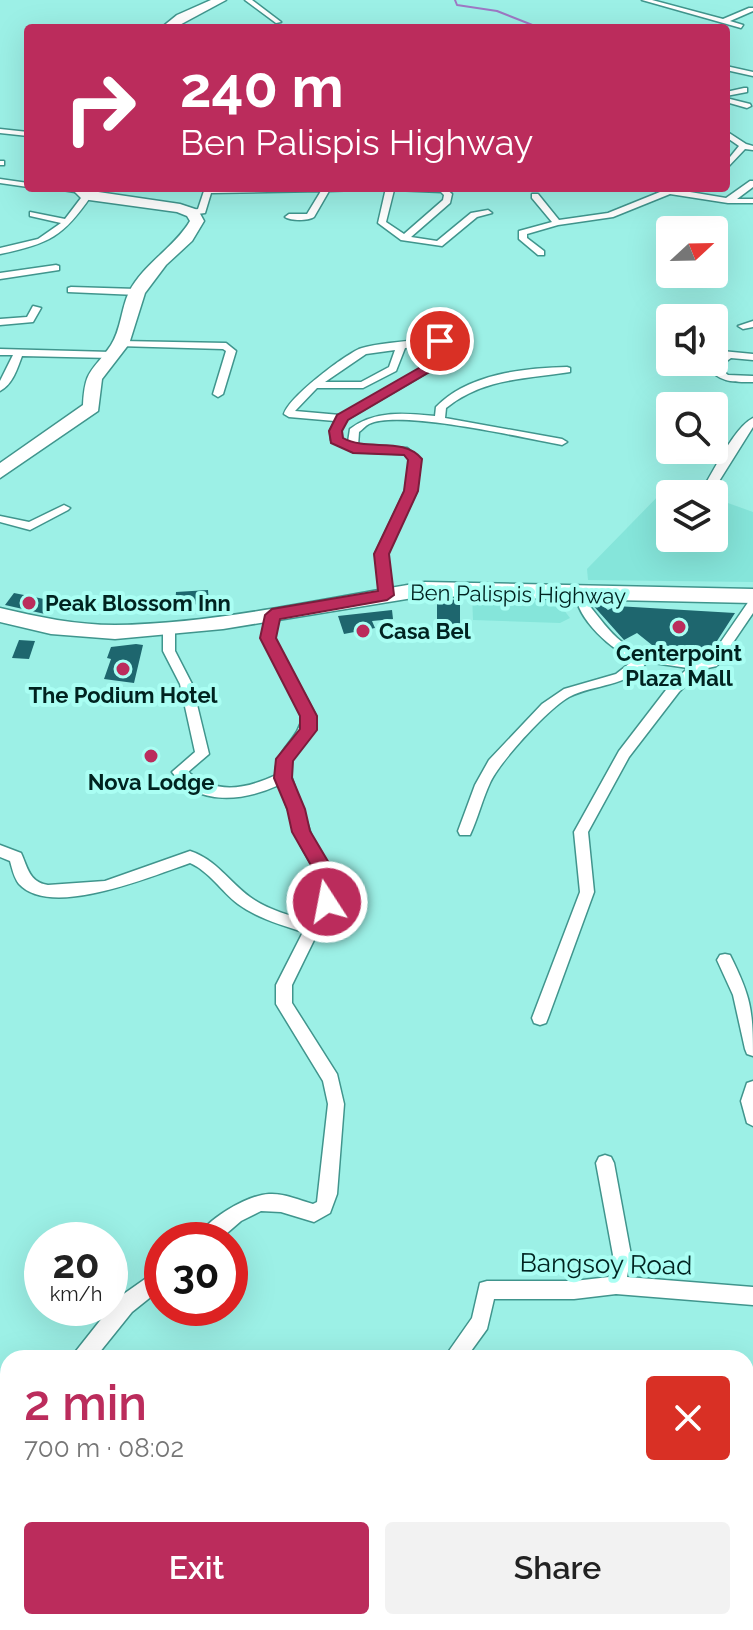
<!DOCTYPE html>
<meta charset="utf-8">
<style>
body{margin:0;font-family:Raleway,sans-serif;background:#f2f2f2;color:#222;height:100vh;display:flex;flex-direction:column;font-size:30px;white-space:nowrap}
*{box-sizing:border-box;margin:0}
p{font-size:26px;color:#767676}
.icon{flex:none;width:44px;height:44px;fill:none;stroke:currentColor;stroke-width:2;stroke-linecap:round;stroke-linejoin:round}
.map{position:relative;flex:1;overflow:hidden}
.panel{position:absolute;left:0px;top:1350px;width:754px;height:280px;display:flex;flex-direction:column;background:#fff;border-radius:24px 24px 0 0;box-shadow:0 8px 32px #0002}
.panel>*{flex:none}
.guide{position:absolute;left:24px;top:24px;width:706px;height:168px;border-radius:8px;box-shadow:0 8px 32px #0002;background:#bb2c5c;color:#fff;overflow:hidden}
.needle{width:52px;rotate:68deg}
.fabs{position:absolute;left:656px;top:216px;display:grid;gap:16px}
.fabs a{display:grid;place-items:center;width:72px;height:72px;border-radius:8px;background:#fff;box-shadow:0 8px 32px #0002;font-size:40px}
.speed{position:absolute;left:24px;top:1222px;display:flex;gap:16px;font-size:40px;font-weight:700;text-align:center}
.speed>*{display:grid;place-content:center;width:104px;height:104px;border-radius:50%;background:#fff;box-shadow:0 8px 32px #0002;line-height:1}
.speed small{font-size:20px;font-weight:400}
.speed .limit{border:12px solid #d22;background:#fff;color:#111}
.pin{position:absolute;display:grid;place-items:center;width:68px;height:68px;color:#fff;margin:-34px;border:4px solid #fff;border-radius:50%;box-shadow:0 2px 8px #0007}
.me{position:absolute;width:88px;margin:-44px;rotate:349deg;stroke-linejoin:round;filter:drop-shadow(0 0 6px #0008)}
.turn{display:flex;align-items:center;gap:28px;height:168px;padding:0 24px;font-size:36px}
.turn .icon{width:104px;height:104px;stroke-width:2.5}
.turn b{display:block;font-size:56px;line-height:68px}
.round{display:grid;place-items:center;flex:none;width:84px;height:84px;border-radius:8px;background:#f2f2f2}
.overview{display:flex;align-items:center;justify-content:space-between;height:136px;padding:0 24px}
h1{font-size:48px;font-weight:600;line-height:60px;color:#bb2c5c}
.primary-button{display:flex;gap:16px;margin-top:auto;padding:16px 24px}
.primary-button a{flex:1;height:92px;border-radius:8px;background:#bb2c5c;color:#fff;font-size:32px;font-weight:600;line-height:92px;text-align:center}
.primary-button a+a{background:#f2f2f2;color:#222}
.map>svg:first-child{display:block}
.built{fill:#85e5da}
.lines{fill:none;stroke-linecap:round;stroke-linejoin:round}
.stream{stroke:#9e78c4;stroke-width:2}
.building{fill:#1e666e}
.street-casing{stroke:#40958d;stroke-width:3}
.primary-casing{stroke:#40958d;stroke-width:3}
.street{fill:#fff;fill-rule:evenodd}
.primary{fill:#fff;fill-rule:evenodd}
.route{fill:#bb2c5c;stroke:#7a1d3c;stroke-width:2}
.poi-dot{fill:#bb2c5c;stroke:#aafef3;stroke-width:3}
.labels{text-anchor:middle;dominant-baseline:central;stroke-width:8;stroke-linejoin:round;paint-order:stroke}
.street-label{font-size:22px;fill:#002320;stroke:#aafef3}
.poi-label{font-size:22px;font-weight:bold;fill:#002320;stroke:#aafef3}
.near-street-label{font-size:26px;fill:#002320;stroke:#aafef3}
</style>
<div class="map">
<svg width="753" height="1630" viewBox="0 0 753 1630">
<rect width="100%" height="100%" fill="#9cf0e6"/>
<!-- built -->
<g class="built">
<polygon points="667,487 702,494 670,494 670,538 714,538 714,498 753,512 753,582 588,580 587,569"/>
<polygon points="472,595 554,597 570,618 560,623 473,620"/>
</g>
<g class="lines">
<!-- stream -->
<g class="stream">
<polyline points="455,0 457,5 497,11 540,28"/>
<polyline points="564,188 565,191"/>
</g>
</g>
<!-- building -->
<g class="building">
<polygon points="208,590 209,604 175,605 176,592"/>
<polygon points="14,593 54,601 45,614 5,605"/>
<polygon points="437,599 460,600 460,629 437,628"/>
<polygon points="591,603 599,603 608,610 616,606 735,613 708,655 652,645 637,633 624,640"/>
<polygon points="392,610 393,619 372,621 375,628 344,634 338,616"/>
<polygon points="19,640 35,641 29,659 12,658"/>
<polygon points="136,644 143,645 134,683 104,679 111,659 107,658 111,647"/>
</g>
<g class="lines">
<defs>
<g id="street">
<polygon points="245,0 252,0 281,22 276,23"/>
<polygon points="642,0 652,0 723,19 749,8 753,8 753,11 730,21 743,25 741,28"/>
<polygon points="726,66 753,72 753,76 726,70"/>
<polygon points="744,88 747,88 747,92 726,96 726,92"/>
<polygon points="726,98 750,104 751,106 747,108 726,102"/>
<polygon points="0,129 28,132 28,136 0,133"/>
<polygon points="726,131 746,144 753,146 753,150 745,149 726,169 726,162 739,146 726,137"/>
<rect x="0" y="161" width="4" height="4"/>
<polygon points="0,179 28,183 28,187 0,183"/>
<polygon points="750,181 753,181 753,187 737,199 753,199 753,203 728,203 670,194 613,217 558,225 527,234 527,238 544,251 544,255 538,255 519,239 519,231 552,222 532,198 532,194 538,194 559,220 608,213 660,192 647,188 666,188 726,198"/>
<polygon points="50,188 76,188 85,191 81,193"/>
<path d="M209,188H363L359,190L329,191L314,217C308,221 291,221 285,217L289,214H307L321,191L211,193L205,213L190,215V211L198,209L204,191Z"/>
<path d="M386,188H445L452,194L450,203L411,237L437,241L471,213L488,210L492,213L477,217L442,246L401,240L378,223ZM394,190L441,192L444,195L443,200L404,234L386,222Z"/>
<path d="M84,194L91,196C64,236 49,244 0,254V248L38,239L61,223L30,216V212L65,219Z"/>
<polygon points="56,265 59,266 59,270 0,279 0,273"/>
<polygon points="71,287 137,289 142,292 137,295 68,292 68,288"/>
<polygon points="33,306 41,308 33,322 0,325 0,319 27,317"/>
<polygon points="753,321 753,327 743,329 738,326"/>
<path d="M440,338L451,343L447,361L346,420L340,431L341,438L348,442L350,429C375,410 405,413 435,416L436,407C468,374 523,368 567,367L570,368V372C526,379 483,378 446,408L445,418L562,439L567,442L562,445C524,438 399,409 369,424C365,426 362,430 359,432L358,446L407,448L420,459L417,491L387,554L393,595L387,599L381,595L375,554L405,491L410,460L404,454L353,452L331,440L330,431L335,421L289,417L284,414C289,397 342,357 359,349C373,343 422,340 440,338ZM441,345L439,358L340,415L295,411L317,388H363L396,371L405,348ZM395,350L389,367L361,382H325L366,354Z"/>
<polygon points="121,341 226,343 236,351 223,394 218,397 213,394 226,351 223,349 118,346 116,344"/>
<path d="M0,349L111,352L116,355L111,358L22,356C17,369 13,384 0,391V381L13,355H0Z"/>
<path d="M722,351L753,354V360L731,358L718,367L728,375L753,376V382C735,382 718,383 708,366L720,357L717,354Z"/>
<path d="M753,418V427L711,494H699C713,474 733,428 753,418Z"/>
<polygon points="64,505 70,508 68,510 30,530 0,522 0,516 29,522"/>
<path d="M582,590L588,594V604C599,617 609,632 622,642C643,660 683,662 709,659L749,601L753,600V613L717,666L703,669L679,692L629,757L588,832L594,892L548,1018L546,1023L540,1025L534,1023L532,1018L580,892L574,832L619,751L669,686L688,668L647,662C627,688 596,683 569,697C548,709 500,761 490,783C482,800 478,818 470,835H460L458,831L475,785L489,760L542,704L564,689L616,674L635,659C613,652 576,618 576,594Z"/>
<path d="M272,611L278,615L274,638L316,716L312,731L292,757L289,770L315,846L339,889L292,985V1003L337,1074L344,1104L337,1194L330,1213L314,1222L281,1212L261,1211L241,1221L219,1240H196C205,1220 247,1195 269,1194C284,1193 299,1200 313,1204L317,1202L328,1104L323,1081L276,1004V985L303,932C281,925 257,918 238,904C221,891 210,872 190,863C152,876 51,919 19,884C14,878 12,868 10,861L0,857V845L21,853C28,868 29,882 48,885L105,881L190,851C217,860 228,881 250,897C267,909 288,915 308,921L325,889L301,846L279,785C244,801 198,807 172,772L195,752L180,684L163,651V629L169,625L175,629V651L192,684L209,754L188,772C216,795 246,789 276,775C273,750 300,740 302,716L262,638L266,615Z"/>
<path d="M725,954L730,955C751,997 753,1010 753,1056L747,1054L745,1049L733,995L717,960L720,955Z"/>
<polygon points="753,1081 753,1126 747,1123 741,1101 747,1083"/>
<polygon points="605,1155 611,1157 614,1163 631,1255 627,1277 753,1287 753,1305 616,1294 574,1299 494,1299 487,1329 466,1358 444,1358 472,1318 480,1283 487,1281 574,1281 609,1277 613,1255 596,1163 599,1157"/>
<polygon points="162,1267 162,1288 132,1312 95,1358 73,1358 76,1351 118,1298"/>
<rect x="0" y="1437" width="8" height="20"/>
<polygon points="8,1467 8,1500 0,1505 0,1472"/>
</g>
<g id="primary">
<polygon points="211,0 226,0 174,28 161,28 177,15"/>
<path d="M71,188L180,204L198,210L204,221L192,241L166,265L145,293L129,344L102,379L98,411L0,478V463L83,405C85,368 92,373 111,345C121,330 121,309 129,292C143,264 174,248 190,221L187,216L177,212L82,199Z"/>
<path d="M425,582L753,589V603L425,596L223,629L115,639L51,634L0,622V608C38,617 76,625 115,625C214,624 327,598 425,582Z"/>
</g>
</defs>
<!-- street casing -->
<use href="#street" class="street-casing"/>
<!-- primary casing -->
<use href="#primary" class="primary-casing"/>
<!-- street -->
<use href="#street" class="street"/>
<!-- primary -->
<use href="#primary" class="primary"/>
</g>
<!-- route -->
<path class="route" d="M440,337L452,343L448,361L348,420L342,431L343,438C368,452 403,436 422,459L418,491L389,554L394,595L387,600L280,619L276,638L317,716V730L293,761L292,778L305,809L310,831L339,880L342,889L334,907H320L318,902L322,889L320,881L292,832L287,809L274,778L276,759L300,729V716L260,638L265,615L272,609L378,591L374,554L404,491L408,460L404,455L353,453L331,443L329,431L337,415L438,357L439,345L434,341Z"/>
<!-- markers -->
<g class="poi-dot">
<circle cx="29" cy="603" r="8"/>
<circle cx="679" cy="627" r="8"/>
<circle cx="363" cy="631" r="8"/>
<circle cx="123" cy="669" r="8"/>
<circle cx="151" cy="756" r="8"/>
</g>
<g class="labels">
<!-- street labels -->
<g class="street-label">
<text transform="translate(518 594) rotate(1)">Ben Palispis Highway</text>
</g>
<!-- poi labels -->
<g class="poi-label">
<text x="45" y="603" text-anchor="start">Peak Blossom Inn</text>
<text x="379" y="631" text-anchor="start">Casa Bel</text>
<text x="679" y="653">Centerpoint<tspan x="679" dy="25">Plaza Mall</tspan></text>
<text x="123" y="695">The Podium Hotel</text>
<text x="151" y="782">Nova Lodge</text>
</g>
<!-- near-street labels -->
<g class="near-street-label">
<text transform="translate(606 1264) rotate(1)">Bangsoy Road</text>
</g>
</g>
</svg>
<div class="fabs">
<a><svg class="needle" viewBox="-14 -14 28 28"><path d="M0-13l5 13h-10z" fill="#e53935"/><path d="M0 13l5-13h-10z" fill="#767676"/></svg></a>
<a><svg class="icon" aria-label="sound" viewBox="0 0 24 24"><path d="M4 9h4l5-4v14l-5-4H4zM17 9q2 3 0 6"/></svg></a>
<a><svg class="icon" aria-label="search" viewBox="0 0 24 24"><circle cx="10" cy="10" r="6"/><path d="M15 15l6 6"/></svg></a>
<a><svg class="icon" aria-label="layers" viewBox="0 0 24 24"><path d="M12 4l9 5-9 5-9-5zM3 14l9 5 9-5"/></svg></a>
</div>
<div class="speed"><div>20<small>km/h</small></div><div class="limit">30</div></div>
<div class="pin" style="left:440px;top:341px;background:#d93025"><svg class="icon" aria-label="arrive" viewBox="0 0 24 24"><path d="M6 21V4h12l-3 4 3 4H6"/></svg></div>
<svg class="me" style="left:327px;top:902px" viewBox="-20 -20 40 40"><circle r="17" fill="#bb2c5c" stroke="#fff" stroke-width="3"/><path d="M0-11L8 9 0 5-8 9z" fill="#fff"/></svg>
<div class="guide">
<div class="turn"><svg class="icon" aria-label="right" viewBox="0 0 24 24"><path d="M7 20v-9h11M14 6l5 5-5 5"/></svg><div><b>240 m</b>Ben Palispis Highway</div></div>
</div>
<section class="panel">
<div class="overview"><div><h1>2 min</h1><p>700 m · 08:02</p></div><a class="round" style="background:#d93025;color:#fff"><svg class="icon" aria-label="close" viewBox="0 0 24 24"><path d="M6 6l12 12M18 6L6 18"/></svg></a></div>
<div class="primary-button"><a>Exit</a><a>Share</a></div>
</section>
</div>
